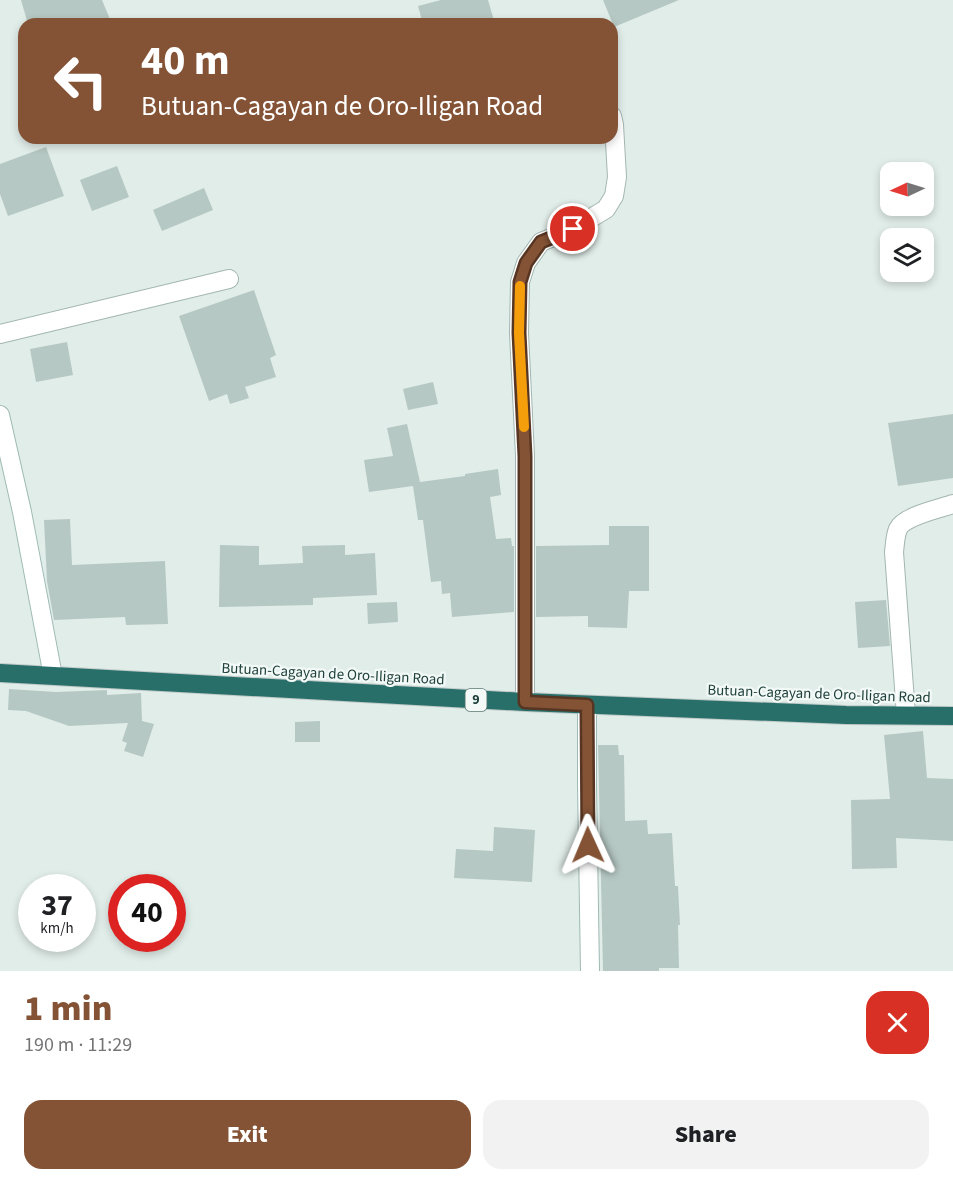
<!DOCTYPE html>
<meta charset="utf-8">
<style>
body{margin:0;font-family:"Source Sans 3",sans-serif;background:#f2f2f2;color:#202124;height:100vh;display:flex;flex-direction:column;font-size:22px;white-space:nowrap}
*{box-sizing:border-box;margin:0}
p{font-size:20px;color:#757577}
.icon{flex:none;width:33px;height:33px;fill:none;stroke:currentColor;stroke-width:2;stroke-linecap:round;stroke-linejoin:round}
.map{position:relative;height:971px;overflow:hidden}
.details{display:flex;flex-direction:column;background:#fff;flex:1}
.details>*{flex:none}
.top-card{position:absolute;left:18px;top:18px;width:600px;height:126px;border-radius:18px;box-shadow:0 3px 9px #0003;background:#845336;color:#fff;overflow:hidden}
.needle{width:39px;rotate:266deg}
.controls{position:absolute;left:880px;top:162px;display:grid;gap:12px}
.controls a{display:grid;place-items:center;width:54px;height:54px;border-radius:12px;background:#fff;box-shadow:0 3px 9px #0003;font-size:30px}
.speed{position:absolute;left:18px;top:874px;display:flex;gap:12px;font-size:30px;font-weight:700;text-align:center}
.speed>*{display:grid;place-content:center;width:78px;height:78px;border-radius:50%;background:#fff;box-shadow:0 3px 9px #0003;line-height:1}
.speed small{font-size:15px;font-weight:400}
.speed .limit{border:9px solid #d22;background:#fff;color:#111}
.pin{position:absolute;display:grid;place-items:center;width:51px;height:51px;color:#fff;margin:-26px;border:3px solid #fff;border-radius:50%;box-shadow:0 2px 6px #0007}
.me{position:absolute;width:66px;margin:-33px;rotate:359deg;stroke-linejoin:round;filter:drop-shadow(0 0 4px #0008)}
.turn{display:flex;align-items:center;gap:21px;height:126px;padding:0 24px;font-size:27px}
.turn .icon{width:78px;height:78px;stroke-width:2.5}
.turn b{display:block;font-size:42px;line-height:51px}
.round{display:grid;place-items:center;flex:none;width:63px;height:63px;border-radius:18px;background:#f2f2f2}
.summary{display:flex;align-items:center;justify-content:space-between;height:102px;padding:0 24px}
h1{font-size:36px;font-weight:800;line-height:45px;color:#845336}
.primary-button{display:flex;gap:12px;margin-top:auto;padding:12px 24px}
.primary-button a{flex:1;height:69px;border-radius:18px;background:#845336;color:#fff;font-size:24px;font-weight:800;line-height:69px;text-align:center}
.primary-button a+a{background:#f2f2f2;color:#202124}
.map>svg:first-child{display:block}
.building{fill:#b6c8c3}
.lines{fill:none;stroke-linecap:round;stroke-linejoin:round}
.street-casing{stroke:#a3b6b1;stroke-width:20}
.secondary-casing{stroke:#9ebab4;stroke-width:20}
.highway-casing{stroke:#c0cac8;stroke-width:20}
.street{stroke:#fff;stroke-width:18}
.secondary{stroke:#fff;stroke-width:18}
.highway{stroke:#286f6a;stroke-width:18}
.route-casing{stroke:#563623;stroke-width:15}
.route{stroke:#845336;stroke-width:10}
.slow{stroke:#f59e0b;stroke-width:10}
.labels{text-anchor:middle;dominant-baseline:central;stroke-width:4.5;stroke-linejoin:round;paint-order:stroke}
.shield{fill:#f2f9f6;stroke:#5e7873;stroke-width:1.5}
.shield-label{font-size:14px;font-weight:bold;fill:#1f403b}
.street-label{font-size:15px;fill:#1f403b;stroke:#f2f9f6}
</style>
<div class="map">
<svg width="953" height="971" viewBox="0 0 953 971">
<rect width="100%" height="100%" fill="#e1ede9"/>
<!-- building -->
<g class="building">
<polygon points="21,0 102,0 112,24 28,24"/>
<polygon points="441,0 488,0 495,24 423,24 418,6"/>
<polygon points="603,0 679,0 614,27"/>
<polygon points="46,147 64,196 8,216 0,194 0,164"/>
<polygon points="117,166 129,197 92,211 80,180"/>
<polygon points="204,188 213,210 162,231 153,210"/>
<polygon points="254,290 276,355 270,358 276,377 245,387 249,398 230,404 227,394 209,401 179,316"/>
<polygon points="67,342 73,375 36,382 30,349"/>
<polygon points="433,382 438,404 408,410 403,389"/>
<polygon points="953,414 953,478 898,486 888,423"/>
<polygon points="407,424 420,482 465,476 465,474 498,469 501,495 490,497 496,539 511,538 512,546 514,546 514,612 452,617 450,593 442,594 441,581 431,582 423,520 418,520 413,486 369,492 364,460 393,456 387,428"/>
<polygon points="70,519 72,565 165,561 168,624 126,625 125,617 54,620 47,581 44,520"/>
<polygon points="609,526 649,526 649,591 629,591 627,628 588,627 588,616 536,617 536,546 609,545"/>
<polygon points="220,545 259,546 259,565 303,563 302,546 345,545 345,555 375,553 377,595 313,598 313,605 219,607"/>
<polygon points="886,600 890,646 858,648 855,602"/>
<polygon points="397,602 398,622 368,624 367,603"/>
<polygon points="9,689 56,692 107,690 107,695 141,693 142,721 154,724 143,757 124,751 127,743 122,741 128,723 69,726 26,711 8,710"/>
<polygon points="320,721 320,742 295,742 295,722"/>
<polygon points="923,731 927,778 953,779 953,841 896,838 897,868 852,869 851,800 890,799 884,735"/>
<polygon points="598,745 618,745 619,755 624,755 625,821 647,820 648,834 672,833 675,886 678,886 680,925 678,925 679,968 659,968 659,971 603,971"/>
<polygon points="494,827 535,830 532,882 454,878 456,849 493,851"/>
</g>
<g class="lines">
<defs>
<g id="street">
<polyline points="0,334 229,279"/>
<polyline points="525,702 525,456 519,333 520,282 526,263 541,242 573,229 606,209 614,196 617,177 614,125 612,116"/>
<path d="M906,715L894,552C895,545 895,536 898,529C904,516 939,509 953,504"/>
</g>
<g id="secondary">
<polyline points="0,415 22,512 53,676"/>
<polyline points="587,705 587,784 590,971"/>
</g>
<polyline id="highway" points="0,673 525,702 846,715 953,716"/>
</defs>
<!-- street casing -->
<use href="#street" class="street-casing"/>
<!-- secondary casing -->
<use href="#secondary" class="secondary-casing"/>
<!-- highway casing -->
<use href="#highway" class="highway-casing"/>
<!-- street -->
<use href="#street" class="street"/>
<!-- secondary -->
<use href="#secondary" class="secondary"/>
<!-- highway -->
<use href="#highway" class="highway"/>
</g>
<g class="lines">
<defs>
<polyline id="route" points="573,229 541,242 526,263 520,282 519,333 525,456 525,702 587,705 588,845"/>
</defs>
<!-- route casing -->
<use href="#route" class="route-casing"/>
<!-- route -->
<use href="#route" class="route"/>
<!-- slow -->
<polyline class="slow" points="520,286 519,333 524,427"/>
</g>
<g class="labels">
<!-- shield labels -->
<rect class="shield" x="465.5" y="689" width="21" height="22" rx="4.5"/>
<g class="shield-label">
<text x="476" y="700">9</text>
</g>
<!-- street labels -->
<g class="street-label">
<text transform="translate(333 674) rotate(3)">Butuan-Cagayan de Oro-Iligan Road</text>
<text transform="translate(819 694) rotate(2)">Butuan-Cagayan de Oro-Iligan Road</text>
</g>
</g>
</svg>
<div class="controls">
<a><svg class="needle" viewBox="-14 -14 28 28"><path d="M0-13l5 13h-10z" fill="#e53935"/><path d="M0 13l5-13h-10z" fill="#757577"/></svg></a>
<a><svg class="icon" aria-label="layers" viewBox="0 0 24 24"><path d="M12 4l9 5-9 5-9-5zM3 14l9 5 9-5"/></svg></a>
</div>
<div class="speed"><div>37<small>km/h</small></div><div class="limit">40</div></div>
<div class="pin" style="left:573px;top:229px;background:#d93025"><svg class="icon" aria-label="arrive" viewBox="0 0 24 24"><path d="M6 21V4h12l-3 4 3 4H6"/></svg></div>
<svg class="me" style="left:588px;top:845px" viewBox="-20 -20 40 40"><path d="M0-17L14 15 0 8-14 15z" fill="#845336" stroke="#fff" stroke-width="4"/></svg>
<div class="top-card">
<div class="turn"><svg class="icon" aria-label="left" viewBox="0 0 24 24"><path d="M17 20v-9H6M10 6l-5 5 5 5"/></svg><div><b>40 m</b>Butuan-Cagayan de Oro-Iligan Road</div></div>
</div>
</div>
<section class="details">
<div class="summary"><div><h1>1 min</h1><p>190 m · 11:29</p></div><a class="round" style="background:#d93025;color:#fff"><svg class="icon" aria-label="close" viewBox="0 0 24 24"><path d="M6 6l12 12M18 6L6 18"/></svg></a></div>
<div class="primary-button"><a>Exit</a><a>Share</a></div>
</section>
